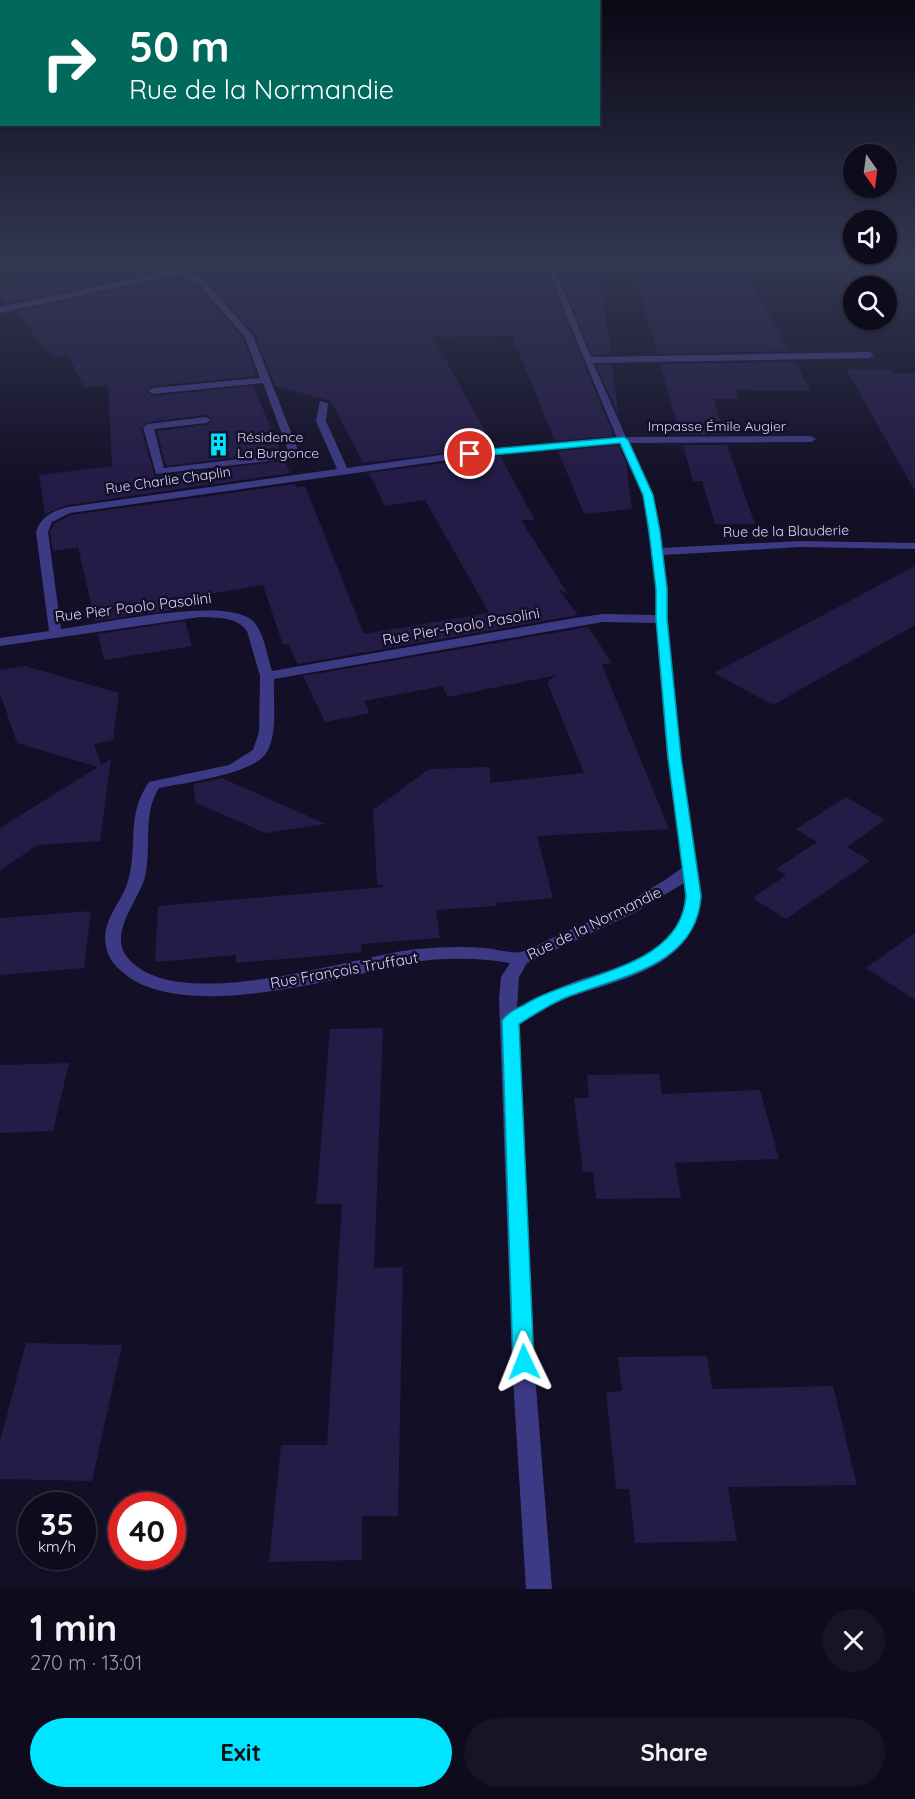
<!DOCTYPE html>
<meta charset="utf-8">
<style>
body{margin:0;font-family:Quicksand,sans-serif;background:#171425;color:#f1f3f6;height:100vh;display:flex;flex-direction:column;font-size:22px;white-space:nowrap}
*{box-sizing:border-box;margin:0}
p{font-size:20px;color:#9b9ba3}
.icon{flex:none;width:33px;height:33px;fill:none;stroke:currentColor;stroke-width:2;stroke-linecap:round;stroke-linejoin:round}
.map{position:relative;height:1589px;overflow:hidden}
.panel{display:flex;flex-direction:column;background:#0e0b1c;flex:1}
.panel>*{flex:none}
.top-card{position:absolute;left:0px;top:0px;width:600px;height:126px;box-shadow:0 2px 4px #0004,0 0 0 2px #2e2b3b;background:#00695c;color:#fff;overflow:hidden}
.needle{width:39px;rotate:166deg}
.fabs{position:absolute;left:843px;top:144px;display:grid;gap:12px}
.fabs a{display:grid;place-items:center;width:54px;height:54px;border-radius:50%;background:#0e0b1c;box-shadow:0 2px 4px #0004,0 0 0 2px #2e2b3b;font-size:30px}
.speed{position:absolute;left:18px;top:1492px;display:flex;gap:12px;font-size:30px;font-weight:700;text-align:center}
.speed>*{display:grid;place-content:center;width:78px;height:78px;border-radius:50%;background:#0e0b1c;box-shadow:0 2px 4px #0004,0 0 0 2px #2e2b3b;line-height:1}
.speed small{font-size:15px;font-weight:400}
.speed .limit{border:9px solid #d22;background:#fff;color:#111}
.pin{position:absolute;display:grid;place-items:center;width:51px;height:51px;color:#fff;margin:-26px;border:3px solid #fff;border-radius:50%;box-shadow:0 2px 6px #0007}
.me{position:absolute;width:66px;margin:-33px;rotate:358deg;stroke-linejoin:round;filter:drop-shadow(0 0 4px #0008)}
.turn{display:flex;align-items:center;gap:21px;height:126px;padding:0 30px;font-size:27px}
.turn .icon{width:78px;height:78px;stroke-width:2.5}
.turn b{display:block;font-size:42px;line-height:51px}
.round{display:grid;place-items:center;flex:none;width:63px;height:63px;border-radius:32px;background:#171425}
.head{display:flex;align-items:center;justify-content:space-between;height:102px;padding:0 30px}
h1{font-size:36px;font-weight:700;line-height:45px}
.action{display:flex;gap:12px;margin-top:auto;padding:12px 30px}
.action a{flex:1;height:69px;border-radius:36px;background:#00e5ff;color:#111;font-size:24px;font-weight:700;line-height:69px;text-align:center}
.action a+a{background:#171425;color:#f1f3f6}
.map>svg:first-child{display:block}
.building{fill:#241b47}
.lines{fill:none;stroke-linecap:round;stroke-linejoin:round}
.minor{fill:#3d3a85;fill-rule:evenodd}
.route{fill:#00e5ff;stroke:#0095a6;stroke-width:1.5}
.labels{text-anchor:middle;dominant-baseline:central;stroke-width:5;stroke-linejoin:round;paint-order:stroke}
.far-street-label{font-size:14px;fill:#d9d4ff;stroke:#130f26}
.far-poi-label{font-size:14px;fill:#d9d4ff;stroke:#130f26;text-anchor:start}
.street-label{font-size:15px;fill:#d9d4ff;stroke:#130f26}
</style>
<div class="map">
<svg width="915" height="1589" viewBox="0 0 915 1589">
<rect width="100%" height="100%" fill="#130f26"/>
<!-- building -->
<g class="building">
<polygon points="106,262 199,262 8,303 0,293 0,283"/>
<polygon points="229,262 419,262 421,266 542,262 614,436 555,441 512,336 433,337 494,447 363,463 331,401 275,386 255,335 208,281 194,273"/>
<polygon points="555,262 598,262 611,354 592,355"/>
<polygon points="722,266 724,271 730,271 731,274 747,274 789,351 657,354 633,267"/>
<polygon points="180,276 199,288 243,338 257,376 153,386 146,392 153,396 253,386 281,452 166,466 157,431 206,425 213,419 206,415 148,422 141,428 154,475 156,476 285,461 290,473 68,505 45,514 39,475 112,466 108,385 84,388 68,355 52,357 16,312"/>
<polygon points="795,362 811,391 735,390 739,399 714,399 724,434 680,434 660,364"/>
<polygon points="596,365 612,365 619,416"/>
<polygon points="846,369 890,370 892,373 915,373 915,491"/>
<polygon points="618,445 626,463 632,509 584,514 558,451"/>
<polygon points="683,445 727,445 755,524 715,524 702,481 693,481"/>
<polygon points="500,456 535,520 521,520 568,594 558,589 578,615 298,664 288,644 283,645 263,585 179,599 182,609 95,621 78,547 53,551 50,532 54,524 71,515 295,484 296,487 305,486 364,634 489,613 425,500 385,506 369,473"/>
<polygon points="915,566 915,625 773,705 714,673"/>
<polygon points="185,621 192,646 104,660 98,634"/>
<polygon points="588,627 612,663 602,665 669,829 537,836 553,898 495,903 496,906 436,910 440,938 361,944 362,952 309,957 236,963 236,955 155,962 158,906 385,887 377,884 373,810 429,769 490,767 490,783 584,773 547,682 557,675 448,697 442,686 364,701 370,713 325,722 303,676"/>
<polygon points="25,666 119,693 113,740 94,744 101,765 111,759 100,841 37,845 0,871 0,828 98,767 17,743 0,693 0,670"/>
<polygon points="222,778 326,824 265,833 196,803 193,784"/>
<polygon points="846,797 885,820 847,847 870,861 786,919 753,898 786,875 776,869 817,842 796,829"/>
<polygon points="91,911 84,968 0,975 0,918"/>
<polygon points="915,933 915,1000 866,968"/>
<polygon points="383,1028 374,1268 403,1267 398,1516 362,1516 362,1560 269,1562 281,1445 327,1445 342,1204 316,1204 330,1029"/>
<polygon points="69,1063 53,1131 0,1133 0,1065"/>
<polygon points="659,1074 662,1094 760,1090 779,1159 675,1163 681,1198 596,1199 593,1172 583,1172 574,1098 589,1098 587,1075"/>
<polygon points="26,1343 122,1345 92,1481 0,1479 0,1441"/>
<polygon points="707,1356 712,1389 833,1386 857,1485 728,1487 737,1541 635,1543 629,1489 616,1489 606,1392 622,1391 618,1357"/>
</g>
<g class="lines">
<!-- minor -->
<g class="minor">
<polygon points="211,262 227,262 188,272 206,282 253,336 300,455 295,458 156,474 143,427 148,424 206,417 211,420 206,423 154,429 164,468 289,453 263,383 153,394 148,391 153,388 260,378 245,337 200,286 180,274 0,313 0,307"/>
<path d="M544,262H552L591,357L870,352L874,355L870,358L593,363L626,437L811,436L816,439L811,442L629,443L653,495L662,548L801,541L915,543V549L801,547L663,555L668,589V619L681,757L702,896C699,912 695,925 686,939C659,976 602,984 563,1000C547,1007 532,1015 518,1025L534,1362L552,1589H526L512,1362L499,999L501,977L510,963C475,957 440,958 405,963C390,965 376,970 361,974C300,987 179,1016 126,975C116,967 108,959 106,946C101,924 118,906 126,887C140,849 124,818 149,782L229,765L253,750L259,732L260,676L247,631C236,616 217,618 200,617L0,646V638L49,631L36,532C41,516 53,511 68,507L337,469L316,421L320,401L328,403L326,421L347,468L470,451L617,438ZM619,443L643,495L656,589V615L603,614L575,618L272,671C267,656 264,631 252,620C224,596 99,624 61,629L48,532L52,522L70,513L470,457ZM603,622L656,623L667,757L682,868C644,896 602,916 559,935C547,940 534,948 521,952C512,954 496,949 485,948C463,946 440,947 417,949C352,956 176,1018 127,957C108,933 139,900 145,877C152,847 142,815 159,788C183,783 255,774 267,752C278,732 273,701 274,679ZM684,883C693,948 625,965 576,981C556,989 536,997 517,1008L519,977L527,963L636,912Z"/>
</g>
</g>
<!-- sky -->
<linearGradient id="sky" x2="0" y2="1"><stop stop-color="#0a0815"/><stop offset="0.54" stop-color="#333752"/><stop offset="1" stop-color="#333752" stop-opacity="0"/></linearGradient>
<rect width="915" height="485" fill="url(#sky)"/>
<!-- route -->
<path class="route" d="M624,437L628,440L653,495L660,531L667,589V619L681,757L701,896C697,966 620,976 567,997C550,1004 535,1014 519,1024L534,1362L531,1369L524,1372L516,1369L513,1362L502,1021C507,1013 516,1009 524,1005C575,973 681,970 686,896L668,757L656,619V589L649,531L643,495L620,443L470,457L465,454L470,451Z"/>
<!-- icons -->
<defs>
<symbol id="building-bare" viewBox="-9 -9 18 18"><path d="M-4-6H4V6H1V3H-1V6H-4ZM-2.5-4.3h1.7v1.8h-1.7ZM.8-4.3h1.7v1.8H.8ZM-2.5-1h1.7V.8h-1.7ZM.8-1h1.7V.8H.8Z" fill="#00e5ff" stroke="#130f26" stroke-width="2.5" paint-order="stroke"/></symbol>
</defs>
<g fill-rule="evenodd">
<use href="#building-bare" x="202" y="428" width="33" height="33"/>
</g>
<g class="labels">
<!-- far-street labels -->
<g class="far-street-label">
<text x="717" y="426">Impasse Émile Augier</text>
<text transform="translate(168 480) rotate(-8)">Rue Charlie Chaplin</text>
<text transform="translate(786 531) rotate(-1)">Rue de la Blauderie</text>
</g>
<!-- far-poi labels -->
<g class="far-poi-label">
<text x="237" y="437">Résidence<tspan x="237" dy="16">La Burgonce</tspan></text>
</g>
<!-- street labels -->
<g class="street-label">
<text transform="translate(133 607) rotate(-7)">Rue Pier Paolo Pasolini</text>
<text transform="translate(461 626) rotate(-10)">Rue Pier-Paolo Pasolini</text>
<text transform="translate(594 923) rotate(-26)">Rue de la Normandie</text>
<text transform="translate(344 970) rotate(-10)">Rue François Truffaut</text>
</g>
</g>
</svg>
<div class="fabs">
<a><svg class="needle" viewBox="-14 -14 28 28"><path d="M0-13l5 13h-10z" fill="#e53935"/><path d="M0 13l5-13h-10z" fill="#9b9ba3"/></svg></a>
<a><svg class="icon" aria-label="sound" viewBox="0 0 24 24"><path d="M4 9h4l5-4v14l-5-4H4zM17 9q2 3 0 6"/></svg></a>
<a><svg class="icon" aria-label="search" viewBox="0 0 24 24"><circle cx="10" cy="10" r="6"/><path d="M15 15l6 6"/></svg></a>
</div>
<div class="speed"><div>35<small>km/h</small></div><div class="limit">40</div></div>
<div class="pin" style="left:470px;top:454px;background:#d93025"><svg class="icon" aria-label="arrive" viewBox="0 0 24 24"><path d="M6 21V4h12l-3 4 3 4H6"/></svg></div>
<svg class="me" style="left:524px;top:1362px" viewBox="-20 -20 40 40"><path d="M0-17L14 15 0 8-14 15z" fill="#00e5ff" stroke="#fff" stroke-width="4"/></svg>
<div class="top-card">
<div class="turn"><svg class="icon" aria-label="right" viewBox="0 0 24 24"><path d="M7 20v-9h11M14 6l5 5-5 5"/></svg><div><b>50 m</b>Rue de la Normandie</div></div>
</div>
</div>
<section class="panel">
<div class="head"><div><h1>1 min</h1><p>270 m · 13:01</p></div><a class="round"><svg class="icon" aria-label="close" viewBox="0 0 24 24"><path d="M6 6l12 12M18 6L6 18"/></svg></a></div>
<div class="action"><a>Exit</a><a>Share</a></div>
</section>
